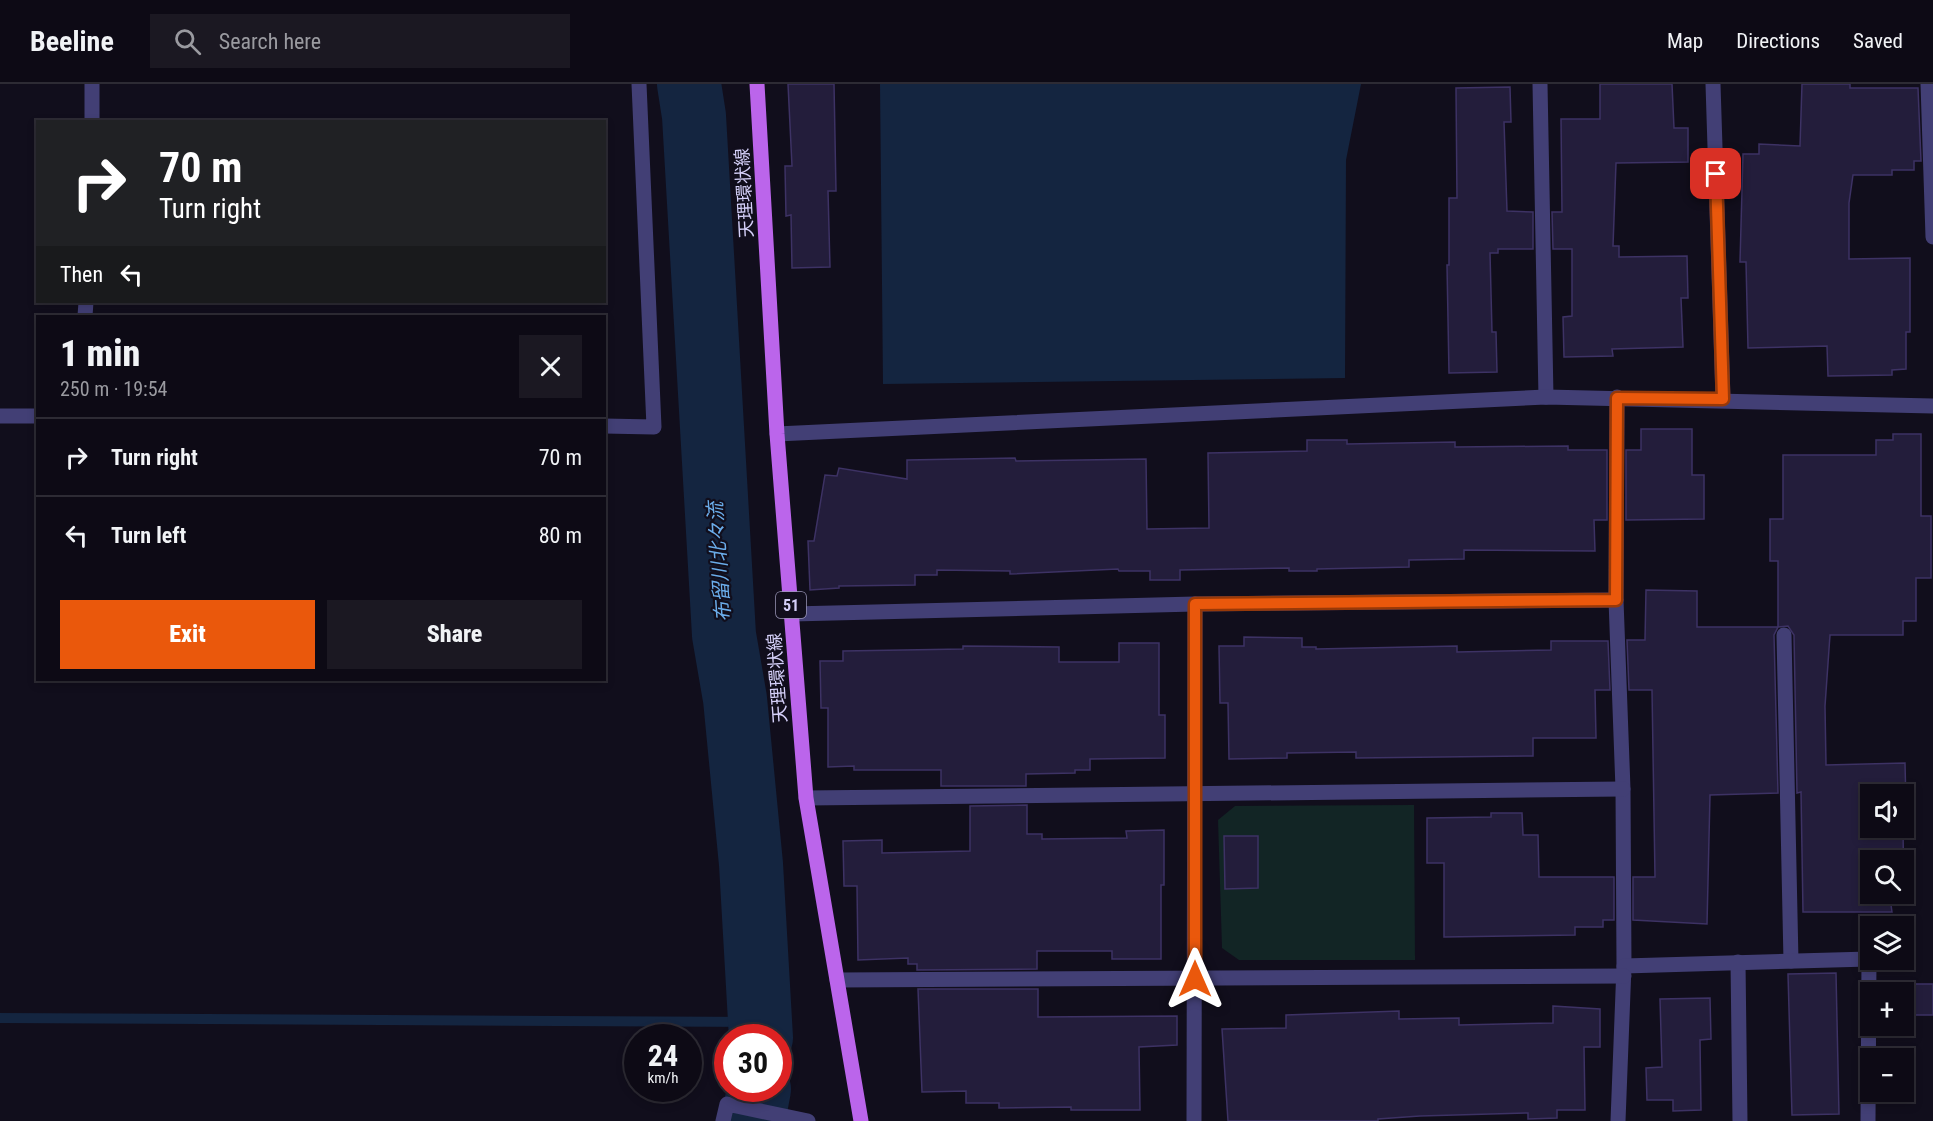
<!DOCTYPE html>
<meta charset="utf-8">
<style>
body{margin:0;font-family:"Roboto Condensed","Noto Sans JP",sans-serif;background:#1b1822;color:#f1f3f6;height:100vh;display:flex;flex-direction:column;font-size:22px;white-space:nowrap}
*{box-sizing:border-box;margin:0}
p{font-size:20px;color:#9a9aa0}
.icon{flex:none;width:33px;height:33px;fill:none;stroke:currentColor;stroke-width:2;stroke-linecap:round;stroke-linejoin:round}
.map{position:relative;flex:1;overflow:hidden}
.drawer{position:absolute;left:36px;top:231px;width:570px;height:366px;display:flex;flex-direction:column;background:#0d0a15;border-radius:0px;box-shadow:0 3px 9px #0003,0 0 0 2px #2d2b34}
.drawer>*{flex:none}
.hud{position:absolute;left:36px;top:36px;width:570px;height:183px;border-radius:0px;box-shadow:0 3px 9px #0003,0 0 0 2px #2d2b34;background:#202124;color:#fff;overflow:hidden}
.controls{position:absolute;left:1860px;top:700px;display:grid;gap:12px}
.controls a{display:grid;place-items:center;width:54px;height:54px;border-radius:0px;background:#0d0a15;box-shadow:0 3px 9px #0003,0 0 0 2px #2d2b34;font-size:30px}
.speed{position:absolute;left:624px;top:940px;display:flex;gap:12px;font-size:30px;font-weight:700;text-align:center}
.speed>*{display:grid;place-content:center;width:78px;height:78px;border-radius:50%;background:#0d0a15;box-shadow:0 3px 9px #0003,0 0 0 2px #2d2b34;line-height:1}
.speed small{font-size:15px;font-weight:400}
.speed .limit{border:9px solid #d22;background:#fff;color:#111}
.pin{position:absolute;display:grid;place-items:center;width:51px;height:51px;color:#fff;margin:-26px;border-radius:12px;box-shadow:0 3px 9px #0006}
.me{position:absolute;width:66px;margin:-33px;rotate:0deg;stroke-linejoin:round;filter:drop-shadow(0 0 4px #0008)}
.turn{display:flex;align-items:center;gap:21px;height:126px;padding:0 24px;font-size:27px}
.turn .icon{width:78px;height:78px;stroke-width:2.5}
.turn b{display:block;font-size:42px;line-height:51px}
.then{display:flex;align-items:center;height:57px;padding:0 24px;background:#0003;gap:12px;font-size:22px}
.round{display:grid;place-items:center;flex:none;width:63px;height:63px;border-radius:0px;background:#1b1822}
.headline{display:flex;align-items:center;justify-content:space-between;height:102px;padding:0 24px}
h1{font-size:36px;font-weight:800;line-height:45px}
.primary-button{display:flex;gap:12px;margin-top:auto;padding:12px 24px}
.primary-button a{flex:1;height:69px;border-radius:0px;background:#ea580c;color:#fff;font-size:24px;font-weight:800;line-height:69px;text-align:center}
.primary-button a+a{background:#1b1822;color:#f1f3f6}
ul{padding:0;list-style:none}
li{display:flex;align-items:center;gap:18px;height:78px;padding:0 24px;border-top:2px solid #2d2b34}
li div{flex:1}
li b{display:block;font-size:22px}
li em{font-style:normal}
header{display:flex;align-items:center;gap:36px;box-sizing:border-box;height:84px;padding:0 30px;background:#0d0a15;border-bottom:2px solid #2d2b34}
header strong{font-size:28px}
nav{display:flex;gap:33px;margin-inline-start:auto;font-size:21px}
.search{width:420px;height:54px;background:#1b1822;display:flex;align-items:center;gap:15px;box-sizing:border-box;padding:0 21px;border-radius:0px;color:#9a9aa0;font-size:22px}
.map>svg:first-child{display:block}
.green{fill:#122525}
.water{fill:#142540}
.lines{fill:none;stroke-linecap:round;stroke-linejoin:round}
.stream{stroke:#142540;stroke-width:10}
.river{stroke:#142540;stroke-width:64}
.building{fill:#231d3b;stroke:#3d3264;stroke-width:1.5;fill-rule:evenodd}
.minor{stroke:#423f75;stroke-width:15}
.major{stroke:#bb65eb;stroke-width:15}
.route-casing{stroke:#983908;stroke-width:15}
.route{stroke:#ea580c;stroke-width:10}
.labels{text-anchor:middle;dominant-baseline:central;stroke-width:4.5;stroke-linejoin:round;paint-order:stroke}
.shield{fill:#110e1c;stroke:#9a96b7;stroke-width:1.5}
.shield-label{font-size:16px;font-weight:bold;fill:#d5d0f9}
.street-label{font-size:18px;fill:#d5d0f9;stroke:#110e1c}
.water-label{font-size:20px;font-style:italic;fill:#6badeb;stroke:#110e1c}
</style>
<header>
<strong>Beeline</strong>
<div class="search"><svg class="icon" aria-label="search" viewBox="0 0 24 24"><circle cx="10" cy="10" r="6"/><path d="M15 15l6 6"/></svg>Search here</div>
<nav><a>Map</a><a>Directions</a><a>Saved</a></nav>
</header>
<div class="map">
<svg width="1933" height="1037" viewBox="0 0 1933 1037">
<rect width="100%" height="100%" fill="#110e1c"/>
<!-- green -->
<polygon class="green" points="1414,721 1415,876 1239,876 1222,864 1218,736 1235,722"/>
<!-- water -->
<polygon class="water" points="880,0 1361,0 1346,76 1345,294 883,300"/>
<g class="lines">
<!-- stream -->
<polyline class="stream" points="0,934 762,938"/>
<!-- river -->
<g class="river">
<polyline points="689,0 694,32 724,551 735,615 751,780 761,954"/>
<polyline points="753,1037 759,1005"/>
</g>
</g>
<!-- building -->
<g class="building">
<polygon points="788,0 834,0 836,107 828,107 830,183 792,184 791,131 786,132 785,82 792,82"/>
<polygon points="1600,0 1672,0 1674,44 1688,44 1688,78 1616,79 1613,162 1619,162 1619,173 1687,172 1688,214 1681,214 1683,263 1612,265 1613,272 1564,273 1563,233 1572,232 1572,165 1553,165 1552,128 1562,128 1561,35 1600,35"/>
<polygon points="1802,0 1850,0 1850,4 1918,4 1921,77 1914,77 1914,86 1892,86 1892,91 1853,91 1849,119 1849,175 1910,174 1910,248 1906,248 1906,285 1892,286 1892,291 1828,292 1827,262 1748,264 1746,178 1740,178 1743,70 1759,70 1759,60 1800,62"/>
<polygon points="1510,3 1511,38 1504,38 1507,127 1533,128 1533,165 1498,165 1498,169 1490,169 1492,248 1496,248 1497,288 1449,289 1447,181 1449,181 1449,114 1457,114 1456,4"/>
<polygon points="1641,345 1692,345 1692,391 1704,391 1704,435 1626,436 1626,366 1641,366"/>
<path d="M1893,350H1921V432H1931V494H1916V537H1903V551H1830L1825,622L1826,681L1905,679L1906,721H1904V711H1870V744H1903L1904,821H1891L1892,828H1803L1801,708L1797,709L1794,551L1788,542L1778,543V477H1770V435H1783V371H1876V356H1893ZM1870,777H1904V810H1870Z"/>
<polygon points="1307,356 1347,356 1347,360 1455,358 1455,363 1568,362 1568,366 1607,366 1607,436 1594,436 1595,467 1464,466 1464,475 1409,476 1409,483 1317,485 1317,487 1289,487 1289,484 1180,486 1180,496 1150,496 1150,487 1119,487 1118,485 1010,490 1010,487 937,486 937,491 915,491 915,501 839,502 839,504 810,506 808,457 814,457 825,391 837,392 839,384 907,395 907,376 1015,374 1016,377 1146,375 1147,445 1209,444 1208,369 1307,367"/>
<polygon points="1646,506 1697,507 1697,543 1778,543 1774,551 1778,709 1710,711 1707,840 1633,836 1633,793 1655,793 1652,606 1629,606 1627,556 1645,556"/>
<polygon points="1244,553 1302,554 1302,563 1316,563 1316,565 1457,562 1457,568 1551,566 1551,557 1608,557 1610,606 1595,606 1596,654 1533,654 1533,672 1356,674 1356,668 1287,669 1287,674 1229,675 1228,619 1220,619 1219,562 1244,562"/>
<polygon points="1119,559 1159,559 1159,631 1165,631 1165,674 1090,675 1090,686 1075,686 1075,689 1026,690 1026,702 941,702 941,686 854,686 854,682 828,683 828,624 821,624 820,577 843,577 843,567 963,565 963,562 1059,563 1059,578 1119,578"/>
<polygon points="1027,721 1027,750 1042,750 1042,755 1127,754 1126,747 1164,746 1164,801 1161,801 1161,875 1112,875 1112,867 1037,867 1037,885 917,886 917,880 908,880 908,874 858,876 857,802 844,802 843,757 882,756 882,769 970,767 970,722"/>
<polygon points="1491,729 1522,729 1523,751 1538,751 1539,793 1614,793 1614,836 1603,836 1603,843 1575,843 1575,851 1444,853 1444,779 1427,779 1427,734 1491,733"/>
<polygon points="1224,752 1258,752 1258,804 1225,805"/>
<polygon points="1836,889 1839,1030 1792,1031 1788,890"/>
<rect x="1904" y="900" width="29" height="31"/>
<polygon points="918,905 1038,905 1038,933 1177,932 1177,961 1139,963 1140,1026 1071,1026 1071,1023 999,1024 999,1019 966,1019 966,1007 922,1008"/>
<polygon points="1710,914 1711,955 1700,956 1701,1026 1673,1027 1673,1016 1647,1016 1646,984 1662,983 1660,915"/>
<polygon points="1553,922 1600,925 1600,963 1584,963 1585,1026 1557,1026 1557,1034 1528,1035 1528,1029 1420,1032 1378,1035 1378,1037 1228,1037 1222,945 1286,944 1286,931 1399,927 1399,935 1459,934 1459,941 1553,939"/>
</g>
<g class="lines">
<!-- minor -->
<g class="minor">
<polyline points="1540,0 1546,313"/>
<polyline points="1713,0 1723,315"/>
<polyline points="1928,0 1933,153"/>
<polyline points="92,38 92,0"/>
<polyline points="85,232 86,218"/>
<polyline points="1617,313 1616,516 1623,705 1624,882 1618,1037"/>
<polyline points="0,332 38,332"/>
<polyline points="604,342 654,343 639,0"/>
<polyline points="777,350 1546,313 1933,322"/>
<polyline points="792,530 1195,520 1616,516"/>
<polyline points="1784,551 1791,877"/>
<polyline points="806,714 1623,705"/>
<polyline points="1738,878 1740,1037"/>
<polyline points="1624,882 1869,875 1868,1037"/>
<polyline points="837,896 1624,892"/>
<polyline points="723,1037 727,1020 808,1037"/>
<polyline points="1194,1037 1195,520"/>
</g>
<!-- major -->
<polyline class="major" points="757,0 777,350 806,714 861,1037"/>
</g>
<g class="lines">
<defs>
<polyline id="route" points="1195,895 1195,520 1616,516 1617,314 1723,315 1716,90"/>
</defs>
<!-- route casing -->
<use href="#route" class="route-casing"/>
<!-- route -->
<use href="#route" class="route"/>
</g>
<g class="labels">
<!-- shield labels -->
<rect class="shield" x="776" y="508" width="30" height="26" rx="4.5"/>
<g class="shield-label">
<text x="791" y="521">51</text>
</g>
<!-- street labels -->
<g class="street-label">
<text transform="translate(744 109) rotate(-93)">天理環状線</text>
<text transform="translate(777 594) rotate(-94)">天理環状線</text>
</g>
<!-- water labels -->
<g class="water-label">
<text transform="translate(719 478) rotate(-94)">布留川北々流</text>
</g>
</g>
</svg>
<div class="controls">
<a><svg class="icon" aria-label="sound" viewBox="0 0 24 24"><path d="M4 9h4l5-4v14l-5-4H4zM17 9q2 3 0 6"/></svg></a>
<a><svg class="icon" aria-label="search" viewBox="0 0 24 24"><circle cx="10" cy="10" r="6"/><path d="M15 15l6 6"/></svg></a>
<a><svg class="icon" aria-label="layers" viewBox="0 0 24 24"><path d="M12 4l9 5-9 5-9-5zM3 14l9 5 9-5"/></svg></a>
<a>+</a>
<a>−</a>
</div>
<div class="speed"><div>24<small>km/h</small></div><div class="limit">30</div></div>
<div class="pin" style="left:1716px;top:90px;background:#d93025"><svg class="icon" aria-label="arrive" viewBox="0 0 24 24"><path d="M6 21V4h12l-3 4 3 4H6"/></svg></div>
<svg class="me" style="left:1195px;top:895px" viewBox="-20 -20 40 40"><path d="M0-17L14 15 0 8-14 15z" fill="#ea580c" stroke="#fff" stroke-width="4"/></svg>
<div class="hud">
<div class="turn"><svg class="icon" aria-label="right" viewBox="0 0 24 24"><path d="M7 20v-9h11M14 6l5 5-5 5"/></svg><div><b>70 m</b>Turn right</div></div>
<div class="then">Then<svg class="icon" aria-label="left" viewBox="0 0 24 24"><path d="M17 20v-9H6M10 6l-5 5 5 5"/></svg></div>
</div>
<section class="drawer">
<div class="headline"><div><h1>1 min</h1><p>250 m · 19:54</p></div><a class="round"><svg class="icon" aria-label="close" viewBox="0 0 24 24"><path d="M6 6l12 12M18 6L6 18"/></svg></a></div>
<ul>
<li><svg class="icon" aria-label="right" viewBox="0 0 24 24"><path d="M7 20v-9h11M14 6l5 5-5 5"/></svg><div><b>Turn right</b></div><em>70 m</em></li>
<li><svg class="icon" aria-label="left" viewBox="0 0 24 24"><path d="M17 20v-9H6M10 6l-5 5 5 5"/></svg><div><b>Turn left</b></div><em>80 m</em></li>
</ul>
<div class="primary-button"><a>Exit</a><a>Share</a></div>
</section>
</div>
